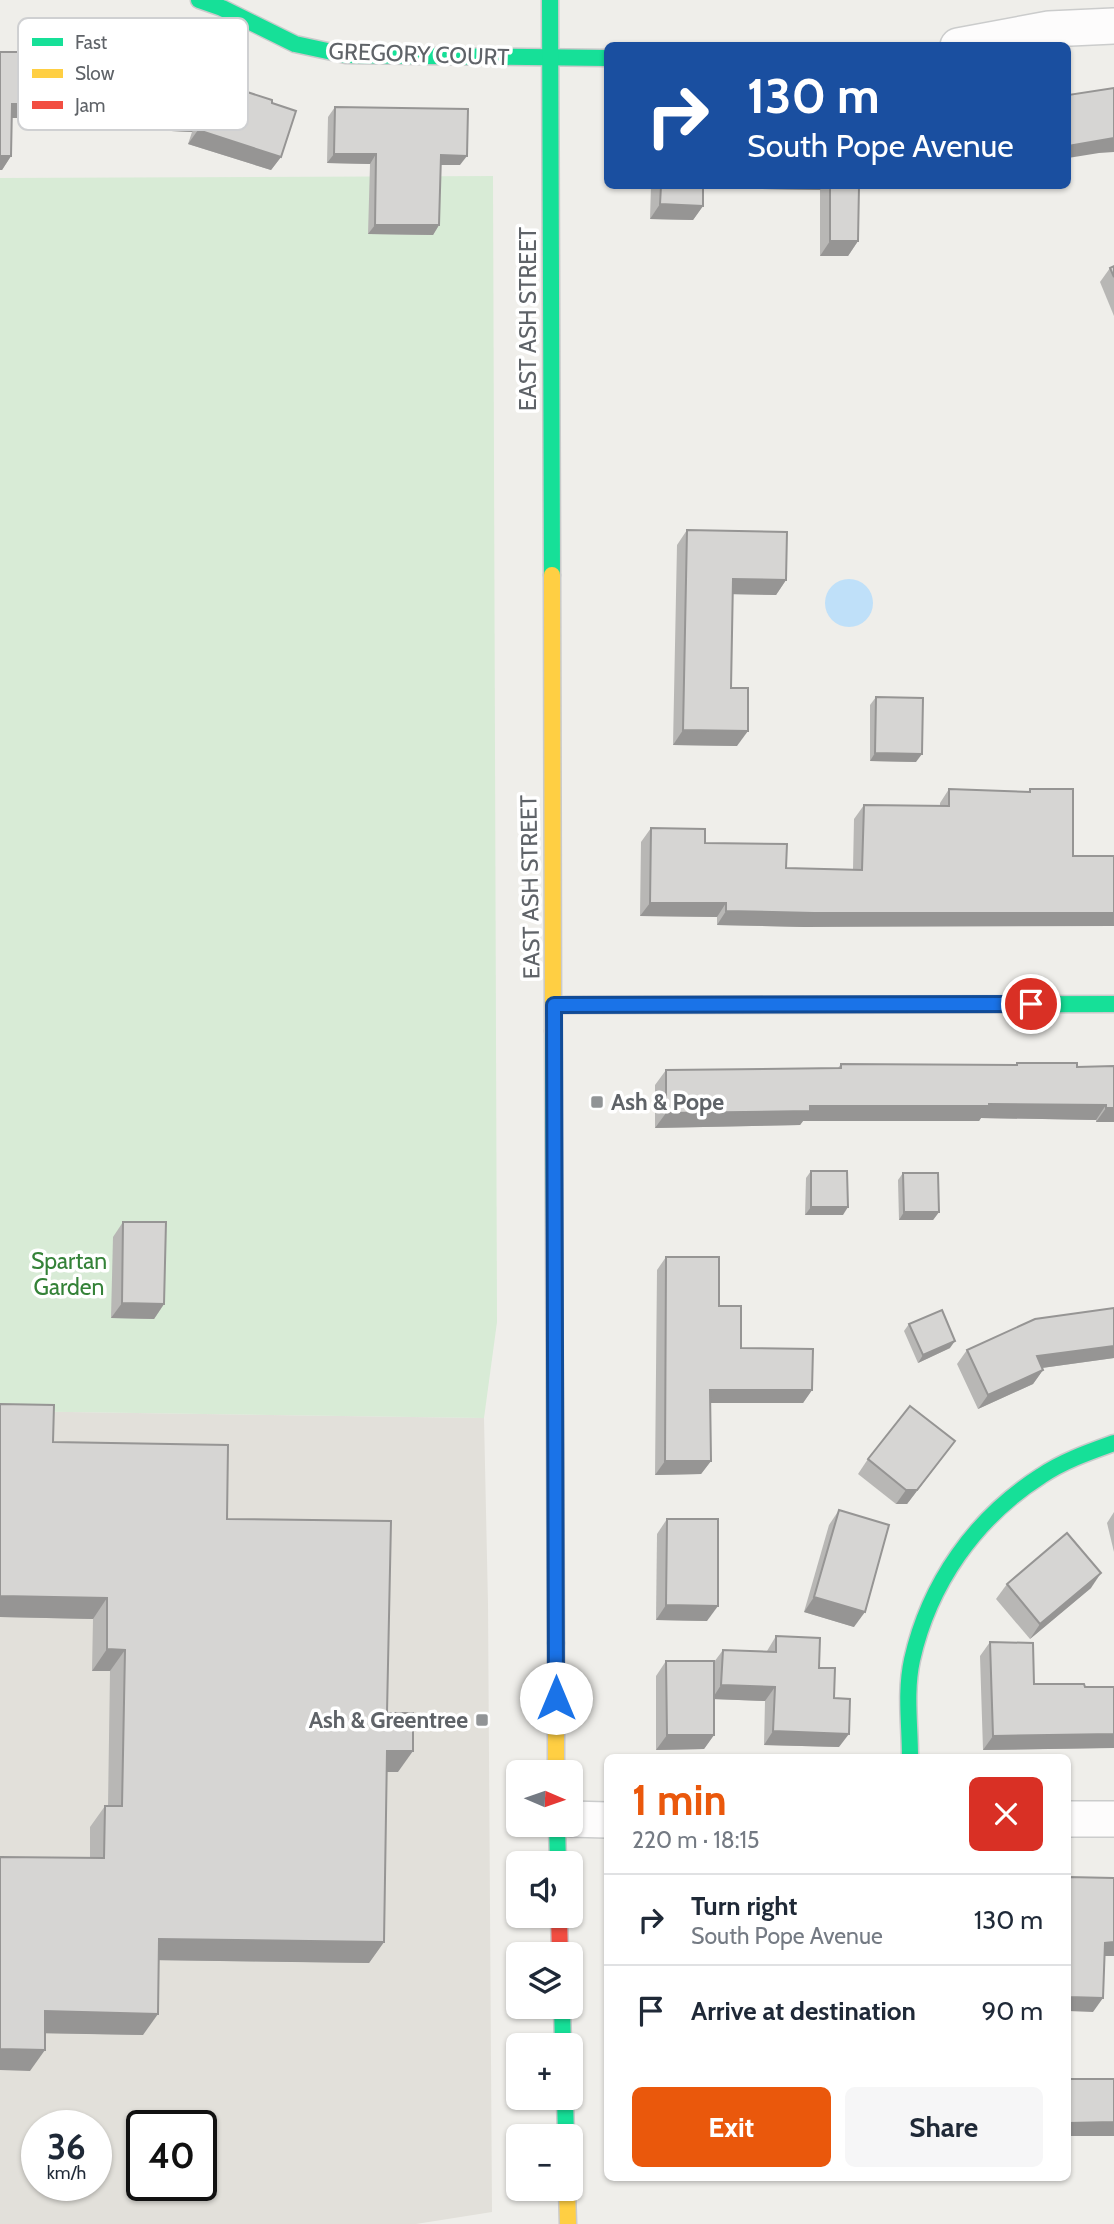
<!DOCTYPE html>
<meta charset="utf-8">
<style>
body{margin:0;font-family:Cabin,sans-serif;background:#f6f6f7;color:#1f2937;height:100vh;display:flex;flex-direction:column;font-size:26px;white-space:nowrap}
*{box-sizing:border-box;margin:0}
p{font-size:23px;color:#747a83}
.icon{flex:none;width:38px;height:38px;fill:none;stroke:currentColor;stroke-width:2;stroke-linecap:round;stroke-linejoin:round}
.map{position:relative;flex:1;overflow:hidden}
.details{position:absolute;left:604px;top:1754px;width:467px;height:427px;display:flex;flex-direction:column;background:#fff;border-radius:10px;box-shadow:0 2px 5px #0004}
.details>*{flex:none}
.top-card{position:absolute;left:604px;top:42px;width:467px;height:147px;border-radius:10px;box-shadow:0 2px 5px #0004;background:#1a4fa0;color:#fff;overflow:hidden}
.needle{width:46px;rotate:92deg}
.controls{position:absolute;left:506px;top:1760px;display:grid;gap:14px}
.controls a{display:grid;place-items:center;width:77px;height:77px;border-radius:10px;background:#fff;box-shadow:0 2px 5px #0004;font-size:35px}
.speed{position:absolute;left:21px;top:2110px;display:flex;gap:14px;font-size:35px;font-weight:700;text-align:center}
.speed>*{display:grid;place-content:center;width:91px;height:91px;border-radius:50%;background:#fff;box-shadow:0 2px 5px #0004;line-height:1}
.speed small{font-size:18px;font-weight:400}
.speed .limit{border:4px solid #111;border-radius:10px;background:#fff;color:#111}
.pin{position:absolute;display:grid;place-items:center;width:60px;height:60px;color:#fff;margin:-30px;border:4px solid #fff;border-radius:50%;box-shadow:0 2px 7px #0007}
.me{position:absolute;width:77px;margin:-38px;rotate:0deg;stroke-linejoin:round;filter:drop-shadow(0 0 5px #0008)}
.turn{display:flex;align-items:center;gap:24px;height:147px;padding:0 28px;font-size:32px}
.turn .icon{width:91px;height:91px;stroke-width:2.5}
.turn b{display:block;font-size:49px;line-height:60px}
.round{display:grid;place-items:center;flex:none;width:74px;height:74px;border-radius:10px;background:#f6f6f7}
.headline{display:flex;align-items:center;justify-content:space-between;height:119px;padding:0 28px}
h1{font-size:42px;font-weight:800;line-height:52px;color:#ea580c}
.button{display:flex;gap:14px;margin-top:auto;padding:14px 28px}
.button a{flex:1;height:80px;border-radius:10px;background:#ea580c;color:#fff;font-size:28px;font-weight:800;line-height:80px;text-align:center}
.button a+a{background:#f6f6f7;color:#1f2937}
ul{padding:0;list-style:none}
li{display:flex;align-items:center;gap:21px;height:91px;padding:0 28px;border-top:2px solid #e0e1e3}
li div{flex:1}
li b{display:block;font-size:26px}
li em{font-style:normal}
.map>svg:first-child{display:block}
.education{fill:#e2e0da;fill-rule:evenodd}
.green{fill:#d8ebd6}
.water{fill:#bfe0f9}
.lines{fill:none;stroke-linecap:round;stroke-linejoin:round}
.street-casing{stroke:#cbcccc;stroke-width:38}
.fast-casing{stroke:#cacacb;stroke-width:19}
.slow-casing{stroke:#cacacb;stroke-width:19}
.jam-casing{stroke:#cacacb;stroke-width:19}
.street{stroke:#fdfcfc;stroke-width:35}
.fast{stroke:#16e098;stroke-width:16}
.slow{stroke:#ffcf43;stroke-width:16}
.jam{stroke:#f24e42;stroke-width:16}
.wall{fill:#b8b7b5}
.shaded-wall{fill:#969594}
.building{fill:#d6d5d3;stroke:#969594;stroke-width:2}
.route-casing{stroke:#114b97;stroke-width:18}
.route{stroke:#1a73e8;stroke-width:12}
.poi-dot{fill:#919496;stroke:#fff;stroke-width:2.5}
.labels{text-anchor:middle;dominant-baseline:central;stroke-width:7;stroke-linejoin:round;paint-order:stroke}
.street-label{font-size:23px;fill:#5f6368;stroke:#fff}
.poi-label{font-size:23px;font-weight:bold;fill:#5f6368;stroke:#fff;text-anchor:start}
.park-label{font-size:23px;fill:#348238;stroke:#fff}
.key{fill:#fff;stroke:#cfd0d2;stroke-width:2}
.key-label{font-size:19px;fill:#5f6368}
</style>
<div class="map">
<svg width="1114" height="2224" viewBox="0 0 1114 2224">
<rect width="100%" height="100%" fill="#efeeea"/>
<!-- education -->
<path class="education" d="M0,1411L484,1418L488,1604L492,2212L416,2224H0ZM37,2126H96V2186H37ZM142,2126H201V2186H142Z"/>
<!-- green -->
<polygon class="green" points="493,176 497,1322 484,1418 0,1411 0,178"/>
<!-- water -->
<circle class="water" cx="849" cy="603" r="24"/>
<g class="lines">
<defs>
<g id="street">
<polyline points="958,46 1049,29 1114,26"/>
<polyline points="570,1819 607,1820"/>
<polyline points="1068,1819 1114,1819"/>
</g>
<g id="fast">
<polyline points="199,0 222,8 295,44 346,55 607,58"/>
<polyline points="550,0 552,575"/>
<polyline points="554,1005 1114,1004"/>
<polyline points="553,1031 556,1643"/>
<path d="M910,1757C910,1725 905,1692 912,1660C929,1584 975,1518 1041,1476C1063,1461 1089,1452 1114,1443"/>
<polyline points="557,1825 558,1864"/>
<polyline points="562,2007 563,2046"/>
<polyline points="565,2098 566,2137"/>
</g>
<g id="slow">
<polyline points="552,575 553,1031"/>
<polyline points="556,1643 556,1773"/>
<polyline points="567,2189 568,2224"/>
</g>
<polyline id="jam" points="559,1916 560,1955"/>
</defs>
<!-- street casing -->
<use href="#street" class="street-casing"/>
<!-- fast casing -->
<use href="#fast" class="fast-casing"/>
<!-- slow casing -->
<use href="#slow" class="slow-casing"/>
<!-- jam casing -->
<use href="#jam" class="jam-casing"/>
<!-- street -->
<use href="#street" class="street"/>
<!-- fast -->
<use href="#fast" class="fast"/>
<!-- slow -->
<use href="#slow" class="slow"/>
<!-- jam -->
<use href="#jam" class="jam"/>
</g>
<!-- wall -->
<g class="wall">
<polygon points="0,52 179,70 281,157 271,170 188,144 192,132 67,126 67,118 11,118 11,156 2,170 0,170"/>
<polygon points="335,107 460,165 440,165 439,225 433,235 368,234 370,164 327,163 328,117"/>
<polygon points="651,186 909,186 899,187 859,188 858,241 848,256 820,256 820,190 703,188 703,206 693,220 650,219"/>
<polygon points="1114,266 1114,316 1100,282 1110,268"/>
<polygon points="687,530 786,580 776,595 733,594 731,688 737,746 673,745 677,545"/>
<polygon points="876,697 916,762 870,761 870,705"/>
<polygon points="949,789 1028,792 1030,789 1073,789 804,927 717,925 717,917 640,916 641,842 651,828 705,843 786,868 853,869 854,819 864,805 940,806 940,803"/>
<polygon points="1017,1063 1077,1067 1114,1066 1114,1122 1096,1122 1096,1120 981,1118 979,1121 803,1121 800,1125 655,1128 655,1085 666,1070 838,1068 841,1064 1015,1065"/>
<polygon points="811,1171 843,1215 805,1215 806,1178"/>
<polygon points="903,1173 939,1212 933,1220 899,1220 898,1180"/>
<polygon points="123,1222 164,1304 154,1319 111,1318 113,1237"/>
<polygon points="666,1257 719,1306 741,1348 812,1390 803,1403 710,1403 711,1461 701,1474 655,1475 657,1270"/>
<polygon points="1114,1308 1114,1358 1042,1368 1043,1370 1033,1384 978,1409 957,1364 967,1350"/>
<polygon points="909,1324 950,1348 918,1363 904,1331"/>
<polygon points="0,1404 53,1442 227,1519 387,1713 398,1772 386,1772 384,1942 369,1963 159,1960 143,2035 45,2033 30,2071 90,1858 90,1827 105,1806 108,1806 110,1671 92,1671 93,1619 0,1617"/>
<polygon points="955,1441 907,1504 896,1504 858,1474 868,1459"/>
<polygon points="839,1510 854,1627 804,1612 829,1525"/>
<polygon points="1114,1512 1114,1552 1107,1523"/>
<polygon points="667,1519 707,1621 656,1620 657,1534"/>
<polygon points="1007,1584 1091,1588 1030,1639 996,1599"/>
<polygon points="776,1636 819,1668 834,1698 839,1747 764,1745 765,1701 714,1699 714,1735 704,1749 656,1750 656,1676 666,1661 714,1662 723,1650 767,1651"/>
<polygon points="990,1642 1034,1684 1085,1687 1100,1748 983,1750 980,1656"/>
</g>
<!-- shaded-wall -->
<g class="shaded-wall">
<polygon points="12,104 77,104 67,118 2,118"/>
<polygon points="76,113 201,118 192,132 67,126"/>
<polygon points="198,130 281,157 271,170 188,144"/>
<polygon points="1114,138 1114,152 1099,153 1068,158 1068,146"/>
<polygon points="334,154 376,154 370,164 327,163"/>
<polygon points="441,155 467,156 460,165 434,165"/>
<polygon points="0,156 11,156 2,170 0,170"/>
<polygon points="695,186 823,186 820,190 694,188"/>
<polygon points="850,186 909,186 899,187 849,188"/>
<polygon points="660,204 703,206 693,220 650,219"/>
<polygon points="375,225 439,225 433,235 368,234"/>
<polygon points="830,241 858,241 848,256 820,256"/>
<polygon points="733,579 786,580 776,595 723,594"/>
<polygon points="683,730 748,731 737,746 673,745"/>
<polygon points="875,753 922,754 916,762 870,761"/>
<polygon points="650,903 726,903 717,917 640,916"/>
<polygon points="726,911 1114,913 1114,926 804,927 717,925"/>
<polygon points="989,1104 1106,1105 1096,1120 981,1118 979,1121 803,1121 800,1125 655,1128 666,1113 810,1106"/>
<polygon points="1106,1108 1114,1108 1114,1122 1096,1122"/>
<polygon points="811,1207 848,1207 843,1215 805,1215"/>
<polygon points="904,1212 939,1212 933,1220 899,1220"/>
<polygon points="122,1303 164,1304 154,1319 111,1318"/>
<polygon points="955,1341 950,1348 918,1363 923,1355"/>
<polygon points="1114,1345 1114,1358 1027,1370 1037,1356"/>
<polygon points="1043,1370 1033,1384 978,1409 988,1395"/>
<polygon points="710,1390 812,1390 803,1403 701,1403"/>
<polygon points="955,1441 907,1504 896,1504 906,1490"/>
<polygon points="665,1461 711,1461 701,1474 655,1475"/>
<polygon points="1101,1573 1091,1588 1030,1639 1040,1624"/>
<polygon points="0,1596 107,1598 93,1619 0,1617"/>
<polygon points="814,1597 865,1612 854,1627 804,1612"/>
<polygon points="666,1605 718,1606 707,1621 656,1620"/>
<polygon points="107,1649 125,1650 110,1671 92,1671"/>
<polygon points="721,1685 775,1687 765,1701 712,1699"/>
<polygon points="773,1731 849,1734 839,1747 764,1745"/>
<polygon points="1114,1734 1114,1748 983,1750 993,1736"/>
<polygon points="667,1735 714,1735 704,1749 656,1750"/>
<polygon points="387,1751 413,1751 398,1772 372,1772"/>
<polygon points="159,1939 384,1942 369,1963 145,1960"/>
<polygon points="1114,1942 1114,1956 1095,1956 1105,1943"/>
<polygon points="1068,1997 1103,1998 1093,2012 1068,2011"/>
<polygon points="45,2011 158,2014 143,2035 30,2033"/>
<polygon points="0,2049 45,2050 30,2071 0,2070"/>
<polygon points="1114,2122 1114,2136 1068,2136 1068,2123"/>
</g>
<!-- building -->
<g class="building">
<polygon points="0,52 84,52 179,56 179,70 272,100 272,103 296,111 281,157 198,130 201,118 76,113 77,104 12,104 11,156 0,156"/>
<polygon points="1114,88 1114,138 1068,146 1068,95"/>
<polygon points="335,107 468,109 467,156 441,155 439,225 375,225 376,154 334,154"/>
<polygon points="661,186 703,186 703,206 660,204"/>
<polygon points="830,186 859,186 858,241 830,241"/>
<polygon points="1114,266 1114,277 1110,268"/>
<polygon points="687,530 787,532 786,580 733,579 731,688 748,688 748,731 683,730"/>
<polygon points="876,697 923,698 922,754 875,753"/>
<polygon points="949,789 1030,792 1030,789 1073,789 1073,856 1114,856 1114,913 814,913 726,911 726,903 650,903 651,828 705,829 705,843 787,844 786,868 862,870 864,805 949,806"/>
<polygon points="1017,1063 1077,1063 1077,1067 1114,1066 1114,1108 1106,1108 1106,1105 989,1104 989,1106 810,1106 810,1111 666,1113 666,1070 841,1068 841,1064 1017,1065"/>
<polygon points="811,1171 847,1171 848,1207 811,1207"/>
<polygon points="903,1173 938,1173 939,1212 904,1212"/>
<polygon points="123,1222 166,1222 164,1304 122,1303"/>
<polygon points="666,1257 719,1257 719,1306 741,1306 741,1348 813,1349 812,1390 710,1390 711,1461 665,1461"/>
<polygon points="1114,1308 1114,1346 1037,1356 1043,1370 988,1395 967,1350 1035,1319"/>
<polygon points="942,1310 955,1341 923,1355 909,1324"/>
<polygon points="0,1404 54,1405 53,1442 228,1445 227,1519 391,1521 387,1713 413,1713 413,1751 387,1751 384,1942 159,1939 158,2014 45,2011 45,2050 0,2049 0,1857 104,1858 105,1806 122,1806 125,1650 107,1649 107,1598 0,1596"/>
<polygon points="910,1406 955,1441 917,1490 906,1490 868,1459"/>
<polygon points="839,1510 889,1525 865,1612 814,1597"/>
<polygon points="667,1519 718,1519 718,1606 666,1605"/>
<polygon points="1067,1533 1101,1573 1040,1624 1007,1584"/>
<polygon points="776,1636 820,1638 819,1668 835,1668 834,1698 850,1699 849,1734 773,1731 775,1687 721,1685 723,1650 776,1652"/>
<polygon points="990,1642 1033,1643 1034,1684 1084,1684 1085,1687 1114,1687 1114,1734 993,1736"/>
<polygon points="666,1661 714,1661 714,1735 667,1735"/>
<polygon points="1068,1877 1114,1878 1114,1942 1105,1943 1103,1998 1068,1997"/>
<polygon points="1068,2079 1114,2079 1114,2122 1068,2123"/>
</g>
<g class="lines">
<defs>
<polyline id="route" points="556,1698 554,1005 1031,1004"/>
</defs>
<!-- route casing -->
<use href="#route" class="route-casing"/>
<!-- route -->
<use href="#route" class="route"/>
</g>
<!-- markers -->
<g class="poi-dot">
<rect x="590" y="1095" width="14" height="14" rx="3.5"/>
<rect x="475" y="1713" width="14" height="14" rx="3.5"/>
</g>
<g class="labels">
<!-- street labels -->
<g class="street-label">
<text transform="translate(419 54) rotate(2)">GREGORY COURT</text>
<text transform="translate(528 319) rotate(-90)">EAST ASH STREET</text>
<text transform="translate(530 887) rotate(-91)">EAST ASH STREET</text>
</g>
<!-- poi labels -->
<g class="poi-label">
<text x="611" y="1102">Ash &amp; Pope</text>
<text x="468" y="1720" text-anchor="end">Ash &amp; Greentree</text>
</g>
<!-- park labels -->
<g class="park-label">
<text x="69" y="1261">Spartan<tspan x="69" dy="26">Garden</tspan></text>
</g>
</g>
<!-- legend -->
<rect x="18" y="18" width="230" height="112" rx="10" class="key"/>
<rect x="32" y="38" width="31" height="8" fill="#16e098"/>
<rect x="32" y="69" width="31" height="9" fill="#ffcf43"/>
<rect x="32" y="101" width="31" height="8" fill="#f24e42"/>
<g class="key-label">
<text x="75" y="49">Fast</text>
<text x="75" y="80">Slow</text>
<text x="75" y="112">Jam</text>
</g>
</svg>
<div class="controls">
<a><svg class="needle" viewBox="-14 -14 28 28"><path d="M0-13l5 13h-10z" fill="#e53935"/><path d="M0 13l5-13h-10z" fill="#747a83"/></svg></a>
<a><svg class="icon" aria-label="sound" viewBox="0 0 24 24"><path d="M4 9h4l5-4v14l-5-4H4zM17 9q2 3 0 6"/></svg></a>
<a><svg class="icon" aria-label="layers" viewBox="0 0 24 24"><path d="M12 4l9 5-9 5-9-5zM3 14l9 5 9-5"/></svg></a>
<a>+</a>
<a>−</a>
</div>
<div class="speed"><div>36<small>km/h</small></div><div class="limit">40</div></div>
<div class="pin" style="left:1031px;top:1004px;background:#d93025"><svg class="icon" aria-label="arrive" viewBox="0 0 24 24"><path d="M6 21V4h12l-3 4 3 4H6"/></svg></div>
<svg class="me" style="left:556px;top:1698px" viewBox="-20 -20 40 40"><circle r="19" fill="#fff"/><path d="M0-13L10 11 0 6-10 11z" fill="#1a73e8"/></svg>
<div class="top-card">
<div class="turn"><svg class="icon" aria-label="right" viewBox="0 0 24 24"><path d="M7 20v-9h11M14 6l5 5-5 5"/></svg><div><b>130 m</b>South Pope Avenue</div></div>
</div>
<section class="details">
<div class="headline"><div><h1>1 min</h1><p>220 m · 18:15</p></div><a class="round" style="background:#d93025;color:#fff"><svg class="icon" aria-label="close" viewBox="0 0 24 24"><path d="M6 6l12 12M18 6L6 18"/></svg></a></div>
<ul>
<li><svg class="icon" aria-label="right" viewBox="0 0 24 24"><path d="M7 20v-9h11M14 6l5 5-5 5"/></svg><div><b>Turn right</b><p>South Pope Avenue</p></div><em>130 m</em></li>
<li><svg class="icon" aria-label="arrive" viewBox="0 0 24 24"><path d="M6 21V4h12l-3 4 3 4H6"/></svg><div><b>Arrive at destination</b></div><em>90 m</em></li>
</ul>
<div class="button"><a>Exit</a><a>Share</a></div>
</section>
</div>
